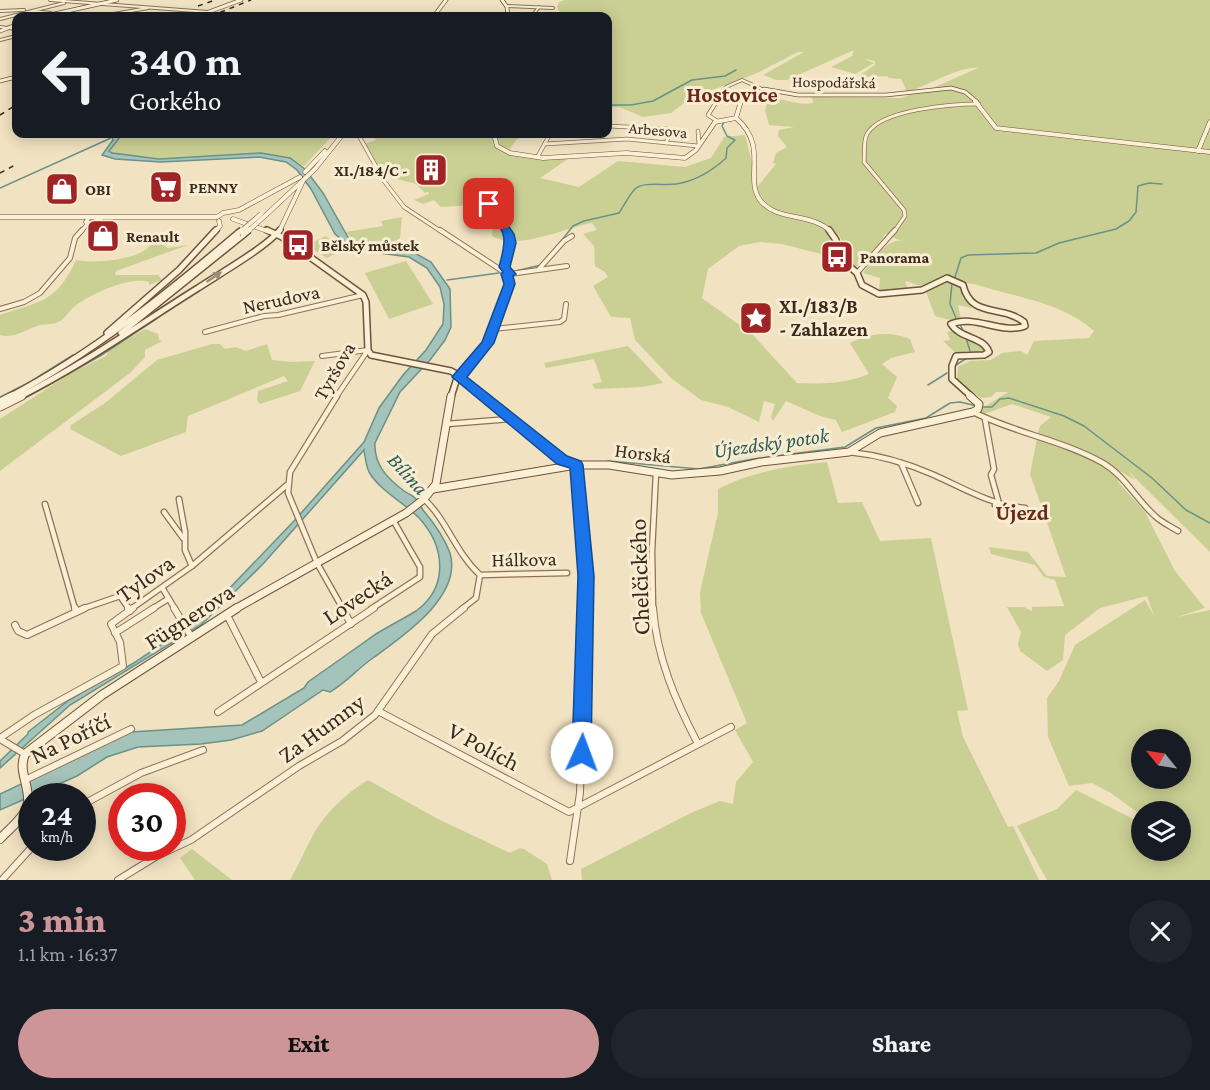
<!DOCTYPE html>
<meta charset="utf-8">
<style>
body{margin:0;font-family:"Crimson Pro",serif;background:#20242c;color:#f1f3f6;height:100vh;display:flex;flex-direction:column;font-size:22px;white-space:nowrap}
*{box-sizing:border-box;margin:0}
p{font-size:20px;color:#9ea1a6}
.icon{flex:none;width:33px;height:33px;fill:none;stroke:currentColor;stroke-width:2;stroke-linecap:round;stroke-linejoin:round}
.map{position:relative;height:880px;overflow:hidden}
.side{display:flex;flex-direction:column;background:#171b24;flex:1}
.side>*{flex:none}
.guide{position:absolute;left:12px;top:12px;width:600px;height:126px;border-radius:12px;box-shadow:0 3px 15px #0003;background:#171b24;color:#f1f3f6;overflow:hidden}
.needle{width:39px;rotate:300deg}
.tools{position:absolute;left:1131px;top:729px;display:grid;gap:12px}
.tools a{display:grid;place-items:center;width:60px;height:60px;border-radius:50%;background:#171b24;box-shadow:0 3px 15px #0003;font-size:30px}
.speed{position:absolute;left:18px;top:783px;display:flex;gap:12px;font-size:30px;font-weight:700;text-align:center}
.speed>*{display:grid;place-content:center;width:78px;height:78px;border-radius:50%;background:#171b24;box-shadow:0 3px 15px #0003;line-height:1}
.speed small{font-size:15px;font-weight:400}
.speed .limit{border:9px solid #d22;background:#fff;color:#111}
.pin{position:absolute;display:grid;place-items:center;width:51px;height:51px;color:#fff;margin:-26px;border-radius:12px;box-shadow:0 3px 9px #0006}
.me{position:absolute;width:66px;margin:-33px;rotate:2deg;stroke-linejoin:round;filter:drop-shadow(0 0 4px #0008)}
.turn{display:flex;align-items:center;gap:21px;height:126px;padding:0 18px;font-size:27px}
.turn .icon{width:78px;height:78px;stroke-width:2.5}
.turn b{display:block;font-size:42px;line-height:51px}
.round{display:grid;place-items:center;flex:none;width:63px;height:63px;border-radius:32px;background:#20242c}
.summary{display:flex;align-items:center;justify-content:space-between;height:102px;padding:0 18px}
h1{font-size:36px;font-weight:800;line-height:45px;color:#cd9598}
.action{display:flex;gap:12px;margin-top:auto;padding:12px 18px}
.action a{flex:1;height:69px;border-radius:36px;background:#cd9598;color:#111;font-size:24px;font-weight:800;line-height:69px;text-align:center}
.action a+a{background:#20242c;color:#f1f3f6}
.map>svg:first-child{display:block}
.green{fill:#cad094;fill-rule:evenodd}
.water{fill:#a4c3ba;stroke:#6a9288;stroke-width:1.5}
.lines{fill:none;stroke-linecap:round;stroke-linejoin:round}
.stream{stroke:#6a9288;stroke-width:1.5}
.street-far4-casing{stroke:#8c7357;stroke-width:4}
.street-far3-casing{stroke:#8c7357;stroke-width:4.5}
.street-far2-casing{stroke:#8c7357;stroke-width:6}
.street-far1-casing{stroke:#8c7357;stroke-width:7}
.street-casing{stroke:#8c7357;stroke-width:8}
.secondary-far4-casing{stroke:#6e543b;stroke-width:4.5}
.secondary-far3-casing{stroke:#6e543b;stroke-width:5}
.secondary-far2-casing{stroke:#6e543b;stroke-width:8}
.secondary-far1-casing{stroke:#6e543b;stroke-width:9}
.secondary-casing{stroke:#6e543b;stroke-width:10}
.street-far4{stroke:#fbefd5;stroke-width:2}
.street-far3{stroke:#fbefd5;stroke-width:3}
.street-far2{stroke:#fbefd5;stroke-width:4}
.street-far1{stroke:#fbefd5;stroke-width:4.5}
.street{stroke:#fbefd5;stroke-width:6}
.secondary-far4{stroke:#fbefd5;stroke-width:3}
.secondary-far3{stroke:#fbefd5;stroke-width:4}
.secondary-far2{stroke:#fbefd5;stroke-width:5}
.secondary-far1{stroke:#fbefd5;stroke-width:7}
.secondary{stroke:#fbefd5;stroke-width:8}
.rail{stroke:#3b2b1d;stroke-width:1.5;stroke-dasharray:5 5;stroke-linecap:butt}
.secondary-bridge-far1-casing{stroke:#6e543b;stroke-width:5;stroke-linecap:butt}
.secondary-bridge-casing{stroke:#6e543b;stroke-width:8;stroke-linecap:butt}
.secondary-bridge-far1{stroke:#fbefd5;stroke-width:4}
.secondary-bridge{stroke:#fbefd5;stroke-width:5}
.oneway{fill:#9b8d79}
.route{fill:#1a73e8;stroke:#114b97;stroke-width:1.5}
.labels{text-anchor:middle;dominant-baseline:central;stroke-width:6;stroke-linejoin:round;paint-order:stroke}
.far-street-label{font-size:16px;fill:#3b2b1d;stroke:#f8ecd2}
.far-poi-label{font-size:16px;font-weight:bold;fill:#3b2b1d;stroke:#f8ecd2;text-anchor:start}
.street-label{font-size:20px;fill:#3b2b1d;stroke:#f8ecd2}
.poi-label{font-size:20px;font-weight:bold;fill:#3b2b1d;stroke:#f8ecd2;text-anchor:start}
.water-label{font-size:21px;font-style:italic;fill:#2b5c58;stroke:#f8ecd2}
.far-district-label{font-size:22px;font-weight:bold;fill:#6b2919;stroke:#f8ecd2}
.quarter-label{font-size:22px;font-weight:bold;fill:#6b2919;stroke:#f8ecd2}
.near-street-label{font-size:24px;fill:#3b2b1d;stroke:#f8ecd2}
</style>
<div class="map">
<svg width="1210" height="880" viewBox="0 0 1210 880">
<rect width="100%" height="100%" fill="#f1e2c1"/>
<!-- green -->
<g class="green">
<path d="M565,0H1210V552L1128,471L1135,480L1097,458L1037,436L1040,426L1051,417L1012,404L981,415V409L1008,392H996L991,397L981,398L957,380L958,367L970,361L991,360L1002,353L1021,351L1027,355L1034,341L1089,338L1094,331C1062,302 1014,297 974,284C964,284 960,278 951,276C940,274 934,286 924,286C916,286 912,282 905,281L908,289L879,292L880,278L863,273C872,262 886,238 902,241L885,234C882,243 863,261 855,268L845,259L846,249L839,235L829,256L782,244L760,242L739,246L708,269L702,298L752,334L797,383C822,384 845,384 869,374L850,343C869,333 891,331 910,339L915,352L891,358L882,364L897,377L888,398L897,406L895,412L842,432L836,420C818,417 803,408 786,401L773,421L771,417L775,404L764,401L759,422L728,407L701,400L672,379L635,340L630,318L611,317L593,286L608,277L605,272L595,266L594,246L583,234L597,230L592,223C564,228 518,251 492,236L493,219L489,204L441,207L434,200L423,204L414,200L429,194L428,192L425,193L416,184L385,176L364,144L376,140L373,134H526L516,140L509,150L526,158L568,159L540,178L579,187L618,161L685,167L711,158L724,137L745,135L758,186L776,164L773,163L776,153L787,147L778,136L779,130L794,127L769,125L765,110L769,98C785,98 797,106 813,103L812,97L901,98L909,95L955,88L935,87L978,68C959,66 928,86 907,92L901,79L889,78L887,76L857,77L875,65V61L864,59L874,63L855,74L831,67L852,56L854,50L787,80H776L763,75L804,52H798L757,73L689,99L671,113L643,117L619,107L608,108V16H560V12L557,7L559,2Z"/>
<polygon points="119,134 334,134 304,166 284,156 261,153 159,159 112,153 109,151 120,139"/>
<path d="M402,217L400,238C395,241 388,246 382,247C370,249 353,241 346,232L383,226L381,221Z"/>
<polygon points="326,236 344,249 327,258 318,252 322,249 317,252 307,245"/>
<path d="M160,243L168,248L188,245L116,271L115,275H158L162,280L149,285V282C129,276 91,294 75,306C69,311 65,319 58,322C53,325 45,324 40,325C26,329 15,339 0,335V315C41,301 57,302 76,260C93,264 142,260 151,244Z"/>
<polygon points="406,261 433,304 389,319 365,273"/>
<polygon points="951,280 959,284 963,298 972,306 971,308 958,305 961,319 950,320 935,316 926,292 946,281"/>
<polygon points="145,329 158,334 159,340 162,341 145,350 145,357 130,373 0,471 0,419 71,373 106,356 109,350"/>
<polygon points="951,331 980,343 985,350 980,354 967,351 956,353 943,341 950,340 947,332"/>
<polygon points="212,344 220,344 225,349 236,347 246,351 267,344 272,360 292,362 315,361 300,391 260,404 257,400 258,391 288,381 284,376 188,416 186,432 121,456 70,429 71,425 105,403 157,360"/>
<polygon points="628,346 663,383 642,387 595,389 592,384 602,382 594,359 546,368 544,363"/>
<path d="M1037,439L1082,455L1121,475L1118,482L1145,512L1175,571L1205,608L1177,617L1210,610V880H1047L1017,826L1057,809L1076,790L1141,823L1142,850H1180V812H1142L1141,815L1111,793L1092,783L1069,786L1048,737L1047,698L1059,681L1075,645L1145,600L1154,616L1147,596L1100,608L1065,635L1063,660L1047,671L1020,651L1018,644L1021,632L1007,607H1024L1032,611V607L1064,606L1055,580L1044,577L1035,565L991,554L989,547L1028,552L1047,576L1066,577L1030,474ZM1142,740H1180V778H1142Z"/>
<path d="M827,462L838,503L862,502L880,541L931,538L968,710L957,711L963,737L1008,827L1013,826L1039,880H582L581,869L693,812L720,801L733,804L736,782L753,762L735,730L747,723L701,613L700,592L718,513V489C752,471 789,466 827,462Z"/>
<path d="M368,780L438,819L510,853L520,848L524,849L547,864L552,880H290C298,866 304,852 312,837C323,815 346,793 368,780Z"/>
<polygon points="192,849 232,880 195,880 180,858"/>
</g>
<!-- water -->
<path class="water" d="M112,134H119L121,136L109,151L112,153L159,159L261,153L290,158L305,169L323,193L349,239L367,246L413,252L431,262L450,289L451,327L445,340L430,360L400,392L375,443C374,465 387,478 404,491C408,494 413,495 416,499C419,502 421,507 423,510C434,523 444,537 450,553C463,597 401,637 373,658C357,669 347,682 330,692L323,690L262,731L231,740L201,744L138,747L107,757L77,776L0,810V794L131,732L242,725L304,688L308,682C331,666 353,650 376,634C389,626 403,619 416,611C449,587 445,547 420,519C404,502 381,492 369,472C366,466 365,456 364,450L263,564L201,625L70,705L0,768V761L28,734V732L69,700L132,664L201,618L294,521L364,442L379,408L403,375L426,350L443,324L444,304L440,287L427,268L409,257L372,252L343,241L335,234L311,189L297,170L286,162L259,157L161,162L115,159L102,155L113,140Z"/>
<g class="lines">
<!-- stream -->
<g class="stream">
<polyline points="608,105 631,105 653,101 692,80 725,76 736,70"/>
<polyline points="0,188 111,138"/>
<path d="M554,250L573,226L584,221L619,213C624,206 629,195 635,189C643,181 665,186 676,184C696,181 712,171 726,158L727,148L735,140L727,136L722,126L724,122"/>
<polyline points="511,272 541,265"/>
<polyline points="955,277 961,258 968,255 1036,253 1059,243 1116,229 1129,221 1136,212 1138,186 1149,183 1162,184"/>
<polyline points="447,280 499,273"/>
<polyline points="952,283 950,304 956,318"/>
<polyline points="959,323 964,332"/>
<polyline points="966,338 970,351"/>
<polyline points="956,365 967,358"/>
<polyline points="928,385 947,373"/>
<polyline points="0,397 30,382 73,355"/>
<polyline points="25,398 100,356 156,319"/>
<polyline points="981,407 992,407 1000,399 1009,398 1064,416 1084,426 1152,478 1186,510 1210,523"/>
<polyline points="608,461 699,469 753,459 845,447 876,428 926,418 950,403 960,402 977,406"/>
<polyline points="443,484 561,464"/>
</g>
<defs>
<g id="street-far4">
<polyline points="50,0 208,12"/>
<polyline points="506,6 553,8"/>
<polyline points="0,11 24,10"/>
<polyline points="33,11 51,13"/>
<polyline points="60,14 81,16"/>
<polyline points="102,16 148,8"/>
<polyline points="532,16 539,7"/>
<polyline points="0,19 64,3"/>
<polyline points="0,27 16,29"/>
<polyline points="0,40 16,36"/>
<polyline points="716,102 726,87 742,80 762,89"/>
</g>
<g id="street-far3">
<polyline points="717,121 708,115 717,101"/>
<polyline points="608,126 668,129 671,130 666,143"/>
<polyline points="698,131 699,145"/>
<polyline points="358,134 384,181 404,207 442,232"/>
<polyline points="545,144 627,139 698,146"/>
<polyline points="538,156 550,134"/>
<polyline points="489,204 507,232"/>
<polyline points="81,232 88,223"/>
<path d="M894,232L905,216L904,210L864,162C865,154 863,141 867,134C881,109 953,104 979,104"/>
</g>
<g id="street-far2">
<path d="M440,230L507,274L510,284C497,319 486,352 458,377L484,397"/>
<polyline points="506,230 511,243 505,267 510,274"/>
<polyline points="539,269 564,241 572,236"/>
<polyline points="857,273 895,230"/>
<polyline points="510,274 567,266"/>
<polyline points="0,309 24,302 40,293 70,258 75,238 82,230"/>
<polyline points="493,329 560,322 564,319 566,304"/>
<polyline points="205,332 264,316 278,315 363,295"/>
<polyline points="322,356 368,350"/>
<polyline points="336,397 368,350"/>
</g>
<g id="street-far1">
<polyline points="337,396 290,472 288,493 317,563 343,609"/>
<polyline points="482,396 562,460 576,465 586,577 585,609"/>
<path d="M973,412C1015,433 1062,440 1103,463C1125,476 1136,499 1155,516C1161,522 1170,526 1178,531"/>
<polyline points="985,419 994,469 991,475 998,500 995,505"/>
<polyline points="447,424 511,419"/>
<path d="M849,452C879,455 907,463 934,475C965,489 991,505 1025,508"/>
<polyline points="901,463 918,503"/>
<polyline points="179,499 185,532 185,550 192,566"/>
<path d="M424,499C447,520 455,552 480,575L476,598L462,609"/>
<polyline points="45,504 75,609"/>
<polyline points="164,512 183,538"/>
<polyline points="480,575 567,573"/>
<polyline points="163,589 175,609"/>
<polyline points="82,609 120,596 129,609"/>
<polyline points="131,609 192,566 287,485"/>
<polyline points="152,609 168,599"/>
<polyline points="371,609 420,577 420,567 393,520"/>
<polyline points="653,609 652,551 656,473"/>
</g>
<g id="street">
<polyline points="75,608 76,612"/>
<polyline points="128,608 130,611"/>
<polyline points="174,608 192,638"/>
<polyline points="342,608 351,624"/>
<path d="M653,608C657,658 675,700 698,744"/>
<polyline points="227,615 261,682"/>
<polyline points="15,625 18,631 27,635 85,608"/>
<polyline points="115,633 154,608"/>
<polyline points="378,711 569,812 731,727"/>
<polyline points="218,712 374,608"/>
<polyline points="0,738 34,715 123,666 120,642 111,624 133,608"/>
<polyline points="0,739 25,754"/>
<polyline points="25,780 131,729"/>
<polyline points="82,805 141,773 203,750"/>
<polyline points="570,861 580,793 585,608"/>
<polyline points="2,880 32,847"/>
<polyline points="118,880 157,856 191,840 299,766 342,741 375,715 432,634 464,608"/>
</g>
<g id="secondary-far4">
<polyline points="502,0 507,7 508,16"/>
<polyline points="45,16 117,0"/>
<polyline points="198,16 241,0"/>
<polyline points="434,16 446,0"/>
<polyline points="0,31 16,25"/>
<polyline points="0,81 16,77"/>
<polyline points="740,102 764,89 798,95 886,95 951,88 965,92 977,102"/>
</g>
<g id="secondary-far3">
<polyline points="975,101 996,128 1210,152"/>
<polyline points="736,118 741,101"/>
<path d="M736,118C769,146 744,178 760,200C776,222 812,212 831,232"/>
<polyline points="494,134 497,146 510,153 543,158 626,153 685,158 696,150 715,122 736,118"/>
<polyline points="1198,151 1210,122"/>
<polyline points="305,172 325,151"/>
<polyline points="266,215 315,169 343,134"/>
<polyline points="0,217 217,217 223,213 239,210 300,177"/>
<polyline points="88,219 86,222 91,223 102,218"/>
<polyline points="233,219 270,232"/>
<polyline points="215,232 220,226 219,221"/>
<polyline points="279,232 303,181"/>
</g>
<g id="secondary-far2">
<polyline points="267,230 282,237 363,295 366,302 368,350 371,355 451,371 458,375 451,397"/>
<path d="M829,230L836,240L839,257L857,273L862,285L879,294L922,290L947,278L963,285C971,319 1001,304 1024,322L1025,326C1001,335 975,314 951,324C960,339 983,336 989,352L984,355L956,356L952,366V379L972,397"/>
<polyline points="107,333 179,270 216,230"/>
<polyline points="121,333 243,235"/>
<path d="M9,397C93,353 166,294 238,233"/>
<path d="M19,397C81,366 139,325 198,288C219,274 265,248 280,230"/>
</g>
<g id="secondary-far1">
<polyline points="0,402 12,396"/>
<polyline points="0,407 22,396"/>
<polyline points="433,489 576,465 609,465 672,475 720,471 761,462 849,452 880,433 973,412 978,409 979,404 970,396"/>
<polyline points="235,609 406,513 424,499 436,484 451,396"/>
</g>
<path id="secondary" d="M0,839C9,829 27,816 28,801C29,784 18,771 25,754L102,695L237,608"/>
</defs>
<!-- street-far4 casing -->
<use href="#street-far4" class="street-far4-casing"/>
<!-- street-far3 casing -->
<use href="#street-far3" class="street-far3-casing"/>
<!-- street-far2 casing -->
<use href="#street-far2" class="street-far2-casing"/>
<!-- street-far1 casing -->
<use href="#street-far1" class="street-far1-casing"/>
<!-- street casing -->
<use href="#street" class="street-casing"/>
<!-- secondary-far4 casing -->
<use href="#secondary-far4" class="secondary-far4-casing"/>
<!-- secondary-far3 casing -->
<use href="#secondary-far3" class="secondary-far3-casing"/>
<!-- secondary-far2 casing -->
<use href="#secondary-far2" class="secondary-far2-casing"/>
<!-- secondary-far1 casing -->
<use href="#secondary-far1" class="secondary-far1-casing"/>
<!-- secondary casing -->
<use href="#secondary" class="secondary-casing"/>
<!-- street-far4 -->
<use href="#street-far4" class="street-far4"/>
<!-- street-far3 -->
<use href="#street-far3" class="street-far3"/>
<!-- street-far2 -->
<use href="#street-far2" class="street-far2"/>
<!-- street-far1 -->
<use href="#street-far1" class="street-far1"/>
<!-- street -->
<use href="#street" class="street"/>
<!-- secondary-far4 -->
<use href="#secondary-far4" class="secondary-far4"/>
<!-- secondary-far3 -->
<use href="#secondary-far3" class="secondary-far3"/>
<!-- secondary-far2 -->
<use href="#secondary-far2" class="secondary-far2"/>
<!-- secondary-far1 -->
<use href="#secondary-far1" class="secondary-far1"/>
<!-- secondary -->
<use href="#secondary" class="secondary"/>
<!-- rail -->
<g class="rail">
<polyline points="198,6 215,0"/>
<polyline points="211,16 251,0"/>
<polyline points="0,115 16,105"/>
<polyline points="0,173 17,164"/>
</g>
<defs>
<g id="secondary-bridge-far1">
<polyline points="240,232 261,214"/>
<polyline points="247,232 266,215"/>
</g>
<g id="secondary-bridge">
<polyline points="238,233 242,230"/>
<polyline points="243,235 249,230"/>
</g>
</defs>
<!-- secondary-bridge-far1 casing -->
<use href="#secondary-bridge-far1" class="secondary-bridge-far1-casing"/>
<!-- secondary-bridge casing -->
<use href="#secondary-bridge" class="secondary-bridge-casing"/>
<!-- secondary-bridge-far1 -->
<use href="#secondary-bridge-far1" class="secondary-bridge-far1"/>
<!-- secondary-bridge -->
<use href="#secondary-bridge" class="secondary-bridge"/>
</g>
<!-- one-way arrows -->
<defs><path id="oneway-solid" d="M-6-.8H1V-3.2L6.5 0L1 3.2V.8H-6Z" transform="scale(1.5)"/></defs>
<use class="oneway" href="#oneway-solid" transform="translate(214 277) rotate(-34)"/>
<!-- route -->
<path class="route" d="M485,202H492L514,234L516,243L510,267L516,274L513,276L515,284L494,343L467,377L567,456L581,461L583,465L594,576L591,753L588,760L582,763L575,760L572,753L578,576L570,468L557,464L452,377L482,342L504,284L501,274L503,272L499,267C509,231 504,234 484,204Z"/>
<!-- icons -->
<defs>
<symbol id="building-square" viewBox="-11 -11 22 22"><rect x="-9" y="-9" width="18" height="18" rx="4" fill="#a02325" stroke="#f8ecd2"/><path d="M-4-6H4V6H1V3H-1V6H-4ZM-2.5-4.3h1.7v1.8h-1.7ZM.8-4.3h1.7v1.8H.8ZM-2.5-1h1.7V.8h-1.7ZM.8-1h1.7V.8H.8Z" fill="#fff"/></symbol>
<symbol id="supermarket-square" viewBox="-11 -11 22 22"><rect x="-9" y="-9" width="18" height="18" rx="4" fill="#a02325" stroke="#f8ecd2"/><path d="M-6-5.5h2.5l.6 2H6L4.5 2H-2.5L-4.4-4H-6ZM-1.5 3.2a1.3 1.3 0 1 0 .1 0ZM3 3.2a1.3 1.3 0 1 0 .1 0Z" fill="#fff"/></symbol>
<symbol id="shop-square" viewBox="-11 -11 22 22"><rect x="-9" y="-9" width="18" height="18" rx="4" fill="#a02325" stroke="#f8ecd2"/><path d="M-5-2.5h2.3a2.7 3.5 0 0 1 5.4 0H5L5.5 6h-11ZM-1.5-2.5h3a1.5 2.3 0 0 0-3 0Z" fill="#fff"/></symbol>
<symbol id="bus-square" viewBox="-11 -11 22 22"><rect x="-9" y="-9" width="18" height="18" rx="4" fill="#a02325" stroke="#f8ecd2"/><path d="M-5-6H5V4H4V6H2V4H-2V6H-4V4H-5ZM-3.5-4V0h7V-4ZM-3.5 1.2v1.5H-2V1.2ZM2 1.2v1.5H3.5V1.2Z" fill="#fff"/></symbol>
<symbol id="sight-square" viewBox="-11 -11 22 22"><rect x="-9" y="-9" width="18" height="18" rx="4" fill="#a02325" stroke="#f8ecd2"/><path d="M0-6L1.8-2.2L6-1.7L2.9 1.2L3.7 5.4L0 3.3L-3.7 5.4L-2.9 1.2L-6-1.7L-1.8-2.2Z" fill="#fff"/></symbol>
</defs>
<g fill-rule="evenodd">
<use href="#building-square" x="412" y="151" width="38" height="38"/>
<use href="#supermarket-square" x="147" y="168" width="38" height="38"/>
<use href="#shop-square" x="43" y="170" width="38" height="38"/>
<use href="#shop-square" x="84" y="217" width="38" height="38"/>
<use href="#bus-square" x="279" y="226" width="38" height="38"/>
<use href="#bus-square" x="818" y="238" width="38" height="38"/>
<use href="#sight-square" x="737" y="299" width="38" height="38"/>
</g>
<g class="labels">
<!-- far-street labels -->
<g class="far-street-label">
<text transform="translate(834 82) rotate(1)">Hospodářská</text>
<text transform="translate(658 130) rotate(5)">Arbesova</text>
</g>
<!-- far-poi labels -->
<g class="far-poi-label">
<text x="408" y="170" text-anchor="end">XI./184/C -</text>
<text x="189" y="187">PENNY</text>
<text x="85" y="189">OBI</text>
<text x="126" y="236">Renault</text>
<text x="321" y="245">Bělský můstek</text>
<text x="860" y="257">Panorama</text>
</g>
<!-- street labels -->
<g class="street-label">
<text transform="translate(281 299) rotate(-12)">Nerudova</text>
<text transform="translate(334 371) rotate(-60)">Tyršova</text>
<text transform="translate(643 453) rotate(7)">Horská</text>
<text transform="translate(524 559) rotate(-1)">Hálkova</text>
</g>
<!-- poi labels -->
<g class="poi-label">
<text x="779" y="306">XI./183/B<tspan x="779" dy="23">- Zahlazen</tspan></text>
</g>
<!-- water labels -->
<g class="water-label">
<text transform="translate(771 443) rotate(-8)">Újezdský potok</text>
<text transform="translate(408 474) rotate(48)">Bílina</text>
</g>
<!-- far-district labels -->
<g class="far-district-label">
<text x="732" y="94">Hostovice</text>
</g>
<!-- quarter labels -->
<g class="quarter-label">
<text x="1022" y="512">Újezd</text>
</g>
<!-- near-street labels -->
<g class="near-street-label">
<text transform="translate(639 577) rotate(-92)">Chelčického</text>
<text transform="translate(145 578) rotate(-35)">Tylova</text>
<text transform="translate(357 597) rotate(-34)">Lovecká</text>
<text transform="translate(189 616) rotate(-33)">Fügnerova</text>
<text transform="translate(321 728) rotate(-36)">Za Humny</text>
<text transform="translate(70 738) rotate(-26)">Na Poříčí</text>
<text transform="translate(484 746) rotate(28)">V Polích</text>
</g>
</g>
</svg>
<div class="tools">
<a><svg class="needle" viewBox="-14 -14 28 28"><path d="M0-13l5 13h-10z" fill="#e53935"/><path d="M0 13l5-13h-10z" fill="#9ea1a6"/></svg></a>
<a><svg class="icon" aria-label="layers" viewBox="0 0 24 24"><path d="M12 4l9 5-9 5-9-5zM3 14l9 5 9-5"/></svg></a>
</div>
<div class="speed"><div>24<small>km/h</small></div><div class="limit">30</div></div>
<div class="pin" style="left:489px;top:204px;background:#d93025"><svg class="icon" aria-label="arrive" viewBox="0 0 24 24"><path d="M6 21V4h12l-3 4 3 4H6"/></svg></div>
<svg class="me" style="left:582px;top:753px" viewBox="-20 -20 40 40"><circle r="19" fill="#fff"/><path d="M0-13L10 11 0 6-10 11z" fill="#1a73e8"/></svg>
<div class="guide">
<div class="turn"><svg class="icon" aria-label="left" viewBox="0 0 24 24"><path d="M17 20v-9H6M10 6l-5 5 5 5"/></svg><div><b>340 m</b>Gorkého</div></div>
</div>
</div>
<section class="side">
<div class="summary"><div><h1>3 min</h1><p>1.1 km · 16:37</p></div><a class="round"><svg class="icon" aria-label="close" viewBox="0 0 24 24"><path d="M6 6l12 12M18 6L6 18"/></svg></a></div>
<div class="action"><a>Exit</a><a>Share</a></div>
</section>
